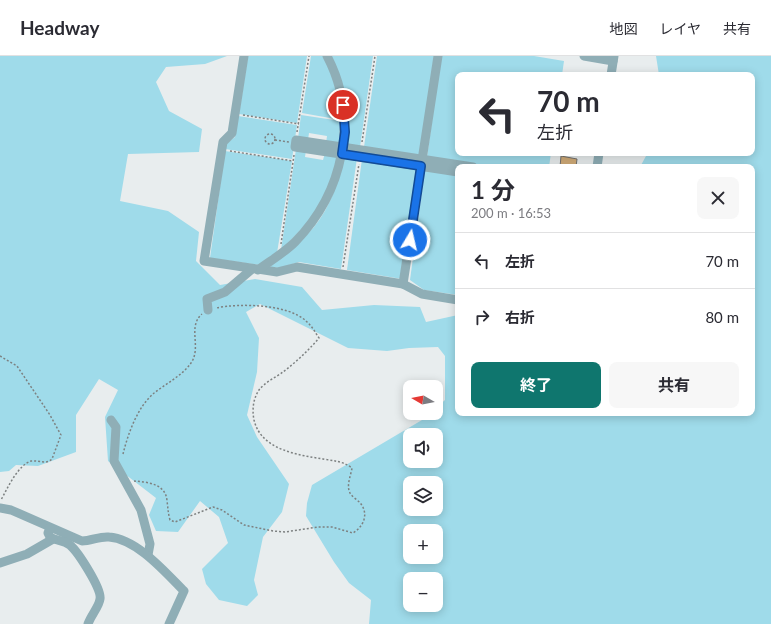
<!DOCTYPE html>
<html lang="ja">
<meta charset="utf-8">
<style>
body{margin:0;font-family:Lato,"Noto Sans JP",sans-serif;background:#f7f7f7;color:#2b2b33;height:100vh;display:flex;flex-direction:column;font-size:15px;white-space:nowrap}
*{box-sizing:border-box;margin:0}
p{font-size:13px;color:#7c7c81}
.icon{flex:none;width:22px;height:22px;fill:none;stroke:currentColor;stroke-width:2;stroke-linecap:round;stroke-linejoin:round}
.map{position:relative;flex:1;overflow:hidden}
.sheet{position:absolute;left:455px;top:108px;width:300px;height:252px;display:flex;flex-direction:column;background:#fff;border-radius:8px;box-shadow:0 2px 10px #0003}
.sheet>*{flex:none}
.hud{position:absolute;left:455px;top:16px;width:300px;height:84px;border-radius:8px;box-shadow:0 2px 10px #0003;background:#fff;color:#2b2b33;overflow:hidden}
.needle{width:26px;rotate:279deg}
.controls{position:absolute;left:403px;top:324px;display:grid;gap:8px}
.controls a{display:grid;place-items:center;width:40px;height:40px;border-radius:8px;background:#fff;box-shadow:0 2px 10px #0003;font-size:20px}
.pin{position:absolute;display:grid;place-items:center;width:34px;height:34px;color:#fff;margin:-17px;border:2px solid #fff;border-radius:50%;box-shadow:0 1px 4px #0007}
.me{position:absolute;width:44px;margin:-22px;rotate:9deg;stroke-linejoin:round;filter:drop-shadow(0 0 3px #0008)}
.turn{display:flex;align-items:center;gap:14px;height:84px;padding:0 16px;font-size:18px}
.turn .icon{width:52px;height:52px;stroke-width:2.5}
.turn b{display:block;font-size:28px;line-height:34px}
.round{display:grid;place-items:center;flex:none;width:42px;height:42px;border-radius:8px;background:#f7f7f7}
.head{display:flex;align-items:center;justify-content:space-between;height:68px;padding:0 16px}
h1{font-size:24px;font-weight:700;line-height:30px}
.button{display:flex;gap:8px;margin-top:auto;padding:8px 16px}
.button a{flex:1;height:46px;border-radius:8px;background:#0f766e;color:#fff;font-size:16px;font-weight:700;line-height:46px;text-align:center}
.button a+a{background:#f7f7f7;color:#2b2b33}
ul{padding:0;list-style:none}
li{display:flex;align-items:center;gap:12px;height:56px;padding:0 16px;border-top:1px solid #e1e1e2}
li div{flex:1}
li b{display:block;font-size:15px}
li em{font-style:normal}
header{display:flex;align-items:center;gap:24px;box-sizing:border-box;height:56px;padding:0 20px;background:#fff;border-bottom:1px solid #e1e1e2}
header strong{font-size:19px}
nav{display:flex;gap:22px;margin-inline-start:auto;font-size:14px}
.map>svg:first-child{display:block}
.green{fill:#9fdbea;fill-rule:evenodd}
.building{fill:#d1ac78;stroke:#73716e}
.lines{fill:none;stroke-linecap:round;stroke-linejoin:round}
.path{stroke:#7d8181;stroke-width:1.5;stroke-dasharray:2 2;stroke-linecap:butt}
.minor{stroke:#8faeb6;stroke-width:9}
.route-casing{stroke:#114b97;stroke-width:10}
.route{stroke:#1a73e8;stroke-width:7}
</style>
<header>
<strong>Headway</strong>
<nav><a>地図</a><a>レイヤ</a><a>共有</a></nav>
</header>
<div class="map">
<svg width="771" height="568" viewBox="0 0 771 568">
<rect width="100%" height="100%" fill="#e8edee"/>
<!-- green -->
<g class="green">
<path d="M0,0H227L205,8L166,11L156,26L169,55L202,73L199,96L128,98L120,145L168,155L199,176L196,205L220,229L255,223L302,231L322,254L374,249L420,251L426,266L458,259V357H752V111H640L646,100L652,97H752V19H659L656,0H771V568H369L371,544L349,527L334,506L306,460L307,447L312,429L422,364L430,357H436V352L445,344V300L438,291L409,292L387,295L348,292L260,248L246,256L259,282L257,316L247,359L257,381L289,428L282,456L263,481L254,524L258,539L247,550L219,544L206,528L202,513L228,487L219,461L200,445L178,476L156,475L149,459L156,442L108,405L105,361L118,334L99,323L76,359V396L38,410L16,409L9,415L0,416ZM410,379H436V405H410ZM410,427H436V453H410ZM410,475H436V501H410ZM410,523H436V549H410Z"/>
<polygon points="248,0 307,0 297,67 239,58"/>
<polygon points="311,0 324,0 333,21 341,64 302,57"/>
<polygon points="331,0 373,0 360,91 347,89 347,49"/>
<polygon points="377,0 434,0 420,99 364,91"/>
<polygon points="441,0 534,0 564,5 562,19 458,19 458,97 551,97 549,111 491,111 427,101"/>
<polygon points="301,59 341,65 340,89 326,87 327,80 309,77 308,84 298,83"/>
<polygon points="238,60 297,69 292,103 225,93 226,88 235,81"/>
<polygon points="296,93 306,94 305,101 323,104 325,97 339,100 335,114 316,158 281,194"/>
<polygon points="225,95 292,105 277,197 259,209 210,202"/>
<path d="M345,100L357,102L341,213L299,206L279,212L270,211C284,198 302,185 314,171C331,150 338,126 345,100Z"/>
<polygon points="362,103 418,112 402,223 347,214"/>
<polygon points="425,113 458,118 458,239 424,234 410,224"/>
</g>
<!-- building -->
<polygon class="building" points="561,100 577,103 576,111 560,111"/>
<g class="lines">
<!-- path -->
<g class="path">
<polyline points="243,59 299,68"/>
<polyline points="297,76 309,0"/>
<circle cx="270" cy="83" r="5"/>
<polyline points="275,84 289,86"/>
<polyline points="362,86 375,0"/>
<polyline points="230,95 293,105"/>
<polyline points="281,188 294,99"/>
<polyline points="343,211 359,108"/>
<path d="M0,300L17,310L50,359L61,379L52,403C46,409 39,404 31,405C18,409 7,433 1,444"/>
<path d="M123,398C128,378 137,352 153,338C165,328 182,320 191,307C202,291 187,271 202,258"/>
<path d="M134,425C148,426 166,428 167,445C168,452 168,457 170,464L175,466L213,451L222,454L244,469L273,475L285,476L318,471H332L353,477C363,471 369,459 361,448C358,444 352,441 350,437C346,430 351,419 352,412C343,405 334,405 323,403C298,399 261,394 254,364C252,354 253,343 259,334C264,327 276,321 283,316C296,306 308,295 319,282C315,276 312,270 306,265C288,248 240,247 216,252"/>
</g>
<!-- minor -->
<g class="minor">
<polyline points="244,0 232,77 223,86 204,205 277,216 297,211 403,228 422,238 458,244"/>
<polyline points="584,0 613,5"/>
<polyline points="611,19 614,0"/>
<polyline points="597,111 599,97"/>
<polyline points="458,116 295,91 296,84 473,111"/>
<path d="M258,214C270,205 284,197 295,186C343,137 360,63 327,0"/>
<polyline points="403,228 438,0"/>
<polyline points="208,254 207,243 225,236 252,213"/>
<polyline points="111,364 116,371 114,405 141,454 150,488 148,499"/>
<path d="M0,452L11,454L82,485C91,485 100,480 109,481C137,483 165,516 184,535L169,568"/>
<path d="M50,472L48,477L50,481C56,485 63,484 70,489C78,496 102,533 100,543C99,551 91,559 88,568"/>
<polyline points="0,507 27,498 53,483"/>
</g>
</g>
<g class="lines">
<defs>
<polyline id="route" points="343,49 345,76 342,98 421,110 410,184"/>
</defs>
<!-- route casing -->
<use href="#route" class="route-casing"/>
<!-- route -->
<use href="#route" class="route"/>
</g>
</svg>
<div class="controls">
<a><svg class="needle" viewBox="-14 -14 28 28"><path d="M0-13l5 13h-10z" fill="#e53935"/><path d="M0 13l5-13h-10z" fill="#7c7c81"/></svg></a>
<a><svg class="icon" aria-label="sound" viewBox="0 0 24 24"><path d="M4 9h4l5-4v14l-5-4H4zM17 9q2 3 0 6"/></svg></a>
<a><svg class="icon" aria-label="layers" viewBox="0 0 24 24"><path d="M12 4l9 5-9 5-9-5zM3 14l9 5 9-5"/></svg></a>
<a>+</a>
<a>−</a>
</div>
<div class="pin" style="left:343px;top:49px;background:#d93025"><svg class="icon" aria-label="arrive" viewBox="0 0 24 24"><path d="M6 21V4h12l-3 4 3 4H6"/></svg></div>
<svg class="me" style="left:410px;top:184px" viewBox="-20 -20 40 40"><circle r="17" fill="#1a73e8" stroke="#fff" stroke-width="3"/><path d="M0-11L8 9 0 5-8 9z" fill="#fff"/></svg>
<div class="hud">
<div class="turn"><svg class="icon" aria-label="left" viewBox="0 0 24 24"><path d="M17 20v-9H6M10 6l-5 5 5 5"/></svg><div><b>70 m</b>左折</div></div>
</div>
<section class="sheet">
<div class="head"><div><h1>1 分</h1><p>200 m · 16:53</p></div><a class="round"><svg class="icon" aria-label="close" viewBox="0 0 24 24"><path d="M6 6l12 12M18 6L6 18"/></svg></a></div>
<ul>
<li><svg class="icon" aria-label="left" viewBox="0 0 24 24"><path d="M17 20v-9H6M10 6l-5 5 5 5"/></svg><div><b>左折</b></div><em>70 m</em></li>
<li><svg class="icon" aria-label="right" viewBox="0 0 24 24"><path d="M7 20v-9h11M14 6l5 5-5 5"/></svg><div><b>右折</b></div><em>80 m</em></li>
</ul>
<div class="button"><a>終了</a><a>共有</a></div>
</section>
</div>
